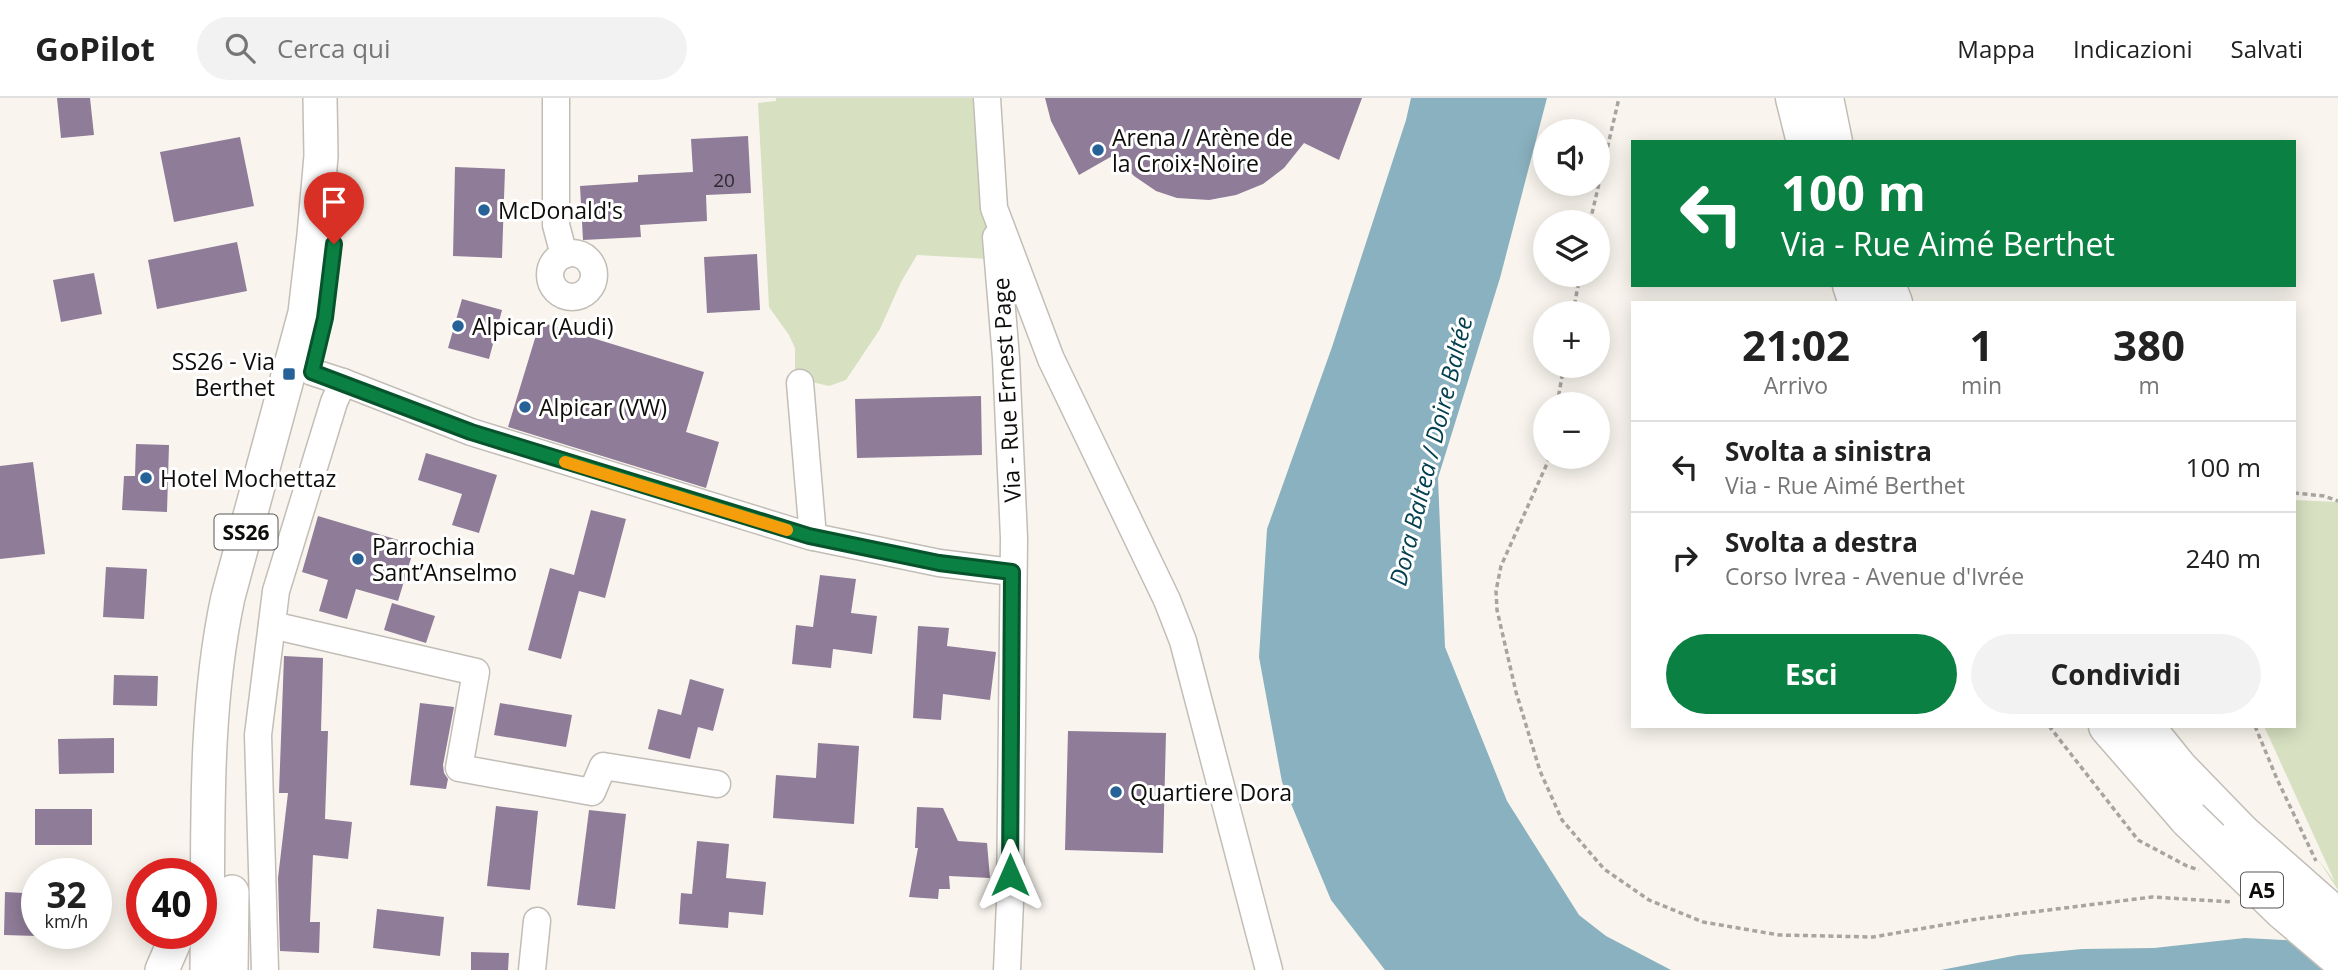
<!DOCTYPE html>
<html lang="it">
<meta charset="utf-8">
<style>
body{margin:0;font-family:"Open Sans",sans-serif;background:#f2f2f2;color:#222;height:100vh;display:flex;flex-direction:column;font-size:26px;white-space:nowrap}
*{box-sizing:border-box;margin:0}
p{font-size:23px;color:#767676}
.icon{flex:none;width:38px;height:38px;fill:none;stroke:currentColor;stroke-width:2;stroke-linecap:round;stroke-linejoin:round}
.map{position:relative;flex:1;overflow:hidden}
.panel{position:absolute;left:1631px;top:203px;width:665px;height:427px;display:flex;flex-direction:column;background:#fff;border-radius:0px;box-shadow:0 4px 18px #0003}
.panel>*{flex:none}
.top-card{position:absolute;left:1631px;top:42px;width:665px;height:147px;border-radius:0px;box-shadow:0 4px 18px #0003;background:#0b8043;color:#fff;overflow:hidden}
.fabs{position:absolute;left:1533px;top:21px;display:grid;gap:14px}
.fabs a{display:grid;place-items:center;width:77px;height:77px;border-radius:50%;background:#fff;box-shadow:0 4px 18px #0003;font-size:35px}
.speed{position:absolute;left:21px;top:760px;display:flex;gap:14px;font-size:35px;font-weight:700;text-align:center}
.speed>*{display:grid;place-content:center;width:91px;height:91px;border-radius:50%;background:#fff;box-shadow:0 4px 18px #0003;line-height:1}
.speed small{font-size:18px;font-weight:400}
.speed .limit{border:10px solid #d22;background:#fff;color:#111}
.pin{position:absolute;display:grid;place-items:center;width:60px;height:60px;color:#fff;margin:-72px -30px;border-radius:50% 50% 50% 0;rotate:-45deg;box-shadow:0 0 7px #0007}
.pin .icon{rotate:45deg}
.me{position:absolute;width:77px;margin:-38px;rotate:0deg;stroke-linejoin:round;filter:drop-shadow(0 0 5px #0008)}
.turn{display:flex;align-items:center;gap:24px;height:147px;padding:0 35px;font-size:32px}
.turn .icon{width:91px;height:91px;stroke-width:2.5}
.turn b{display:block;font-size:49px;line-height:60px}
.eta{display:flex;justify-content:space-evenly;align-items:center;height:119px;text-align:center}
.eta b{font-size:42px;font-weight:700;line-height:49px}
.button{display:flex;gap:14px;margin-top:auto;padding:14px 35px}
.button a{flex:1;height:80px;border-radius:42px;background:#0b8043;color:#fff;font-size:28px;font-weight:700;line-height:80px;text-align:center}
.button a+a{background:#f2f2f2;color:#222}
ul{padding:0;list-style:none}
li{display:flex;align-items:center;gap:21px;height:91px;padding:0 35px;border-top:2px solid #e0e0e0}
li div{flex:1}
li b{display:block;font-size:26px}
li em{font-style:normal}
header{display:flex;align-items:center;gap:42px;box-sizing:border-box;height:98px;padding:0 35px;background:#fff;border-bottom:2px solid #e0e0e0}
header strong{font-size:33px}
nav{display:flex;gap:38px;margin-inline-start:auto;font-size:24px}
.search{width:490px;height:63px;background:#f2f2f2;display:flex;align-items:center;gap:18px;box-sizing:border-box;padding:0 24px;border-radius:38px;color:#767676;font-size:26px}
.map>svg:first-child{display:block}
.green{fill:#d7e0c1}
.water{fill:#8ab1bf}
.building{fill:#8f7c98}
.lines{fill:none;stroke-linecap:round;stroke-linejoin:round}
.minor-casing{stroke:#c2beb7;stroke-width:29}
.major-casing{stroke:#c2beb7;stroke-width:36}
.highway-casing{stroke:#c2beb7;stroke-width:41}
.path{stroke:#a8a59f;stroke-width:3.5;stroke-dasharray:5 3.5;stroke-linecap:butt}
.minor{stroke:#fff;stroke-width:26}
.major{stroke:#fff;stroke-width:33}
.highway{stroke:#fff;stroke-width:38}
.highway-bridge-casing{stroke:#c2beb7;stroke-width:41;stroke-linecap:butt}
.highway-bridge{stroke:#fff;stroke-width:38}
.route-casing{stroke:#07532c;stroke-width:18}
.route{stroke:#0b8043;stroke-width:12}
.slow{stroke:#f59e0b;stroke-width:12}
.poi-dot{fill:#266198;stroke:#fff;stroke-width:2.5}
.labels{text-anchor:middle;dominant-baseline:central;stroke-width:6;stroke-linejoin:round;paint-order:stroke}
.number-label{font-size:19px;fill:#2e292e}
.shield{fill:#fff;stroke:#565654;stroke-width:2}
.shield-label{font-size:21px;font-weight:bold;fill:#0e0d0b}
.poi-label{font-size:23px;fill:#0e0d0b;stroke:#fff;text-anchor:start}
.street-label{font-size:23px;fill:#0e0d0b;stroke:#fff}
.water-label{font-size:24px;font-style:italic;fill:#044050;stroke:#fff}
</style>
<header>
<strong>GoPilot</strong>
<div class="search"><svg class="icon" aria-label="search" viewBox="0 0 24 24"><circle cx="10" cy="10" r="6"/><path d="M15 15l6 6"/></svg>Cerca qui</div>
<nav><a>Mappa</a><a>Indicazioni</a><a>Salvati</a></nav>
</header>
<div class="map">
<svg width="2338" height="872" viewBox="0 0 2338 872">
<rect width="100%" height="100%" fill="#f9f5ee"/>
<!-- green -->
<g class="green">
<polygon points="776,0 979,0 989,161 917,157 901,184 880,231 846,282 829,288 795,280 795,250 789,237 769,209 758,5 776,3"/>
<polygon points="2294,402 2338,404 2338,792 2317,760 2335,784 2264,628 2294,628"/>
</g>
<!-- water -->
<g class="water">
<polygon points="1411,0 1547,0 1500,180 1438,380 1445,549 1507,703 1579,817 1606,838 1671,872 1385,872 1331,802 1282,684 1259,559 1267,431 1332,249 1406,22"/>
<polygon points="2245,840 2338,845 2338,872 1941,872 2018,857 2082,851 2154,850"/>
</g>
<!-- building -->
<g class="building">
<polygon points="57,0 90,0 94,37 61,40"/>
<polygon points="1045,0 1362,0 1339,62 1304,45 1284,70 1263,86 1236,97 1209,102 1177,100 1156,93 1134,78 1114,57 1079,77 1051,23"/>
<polygon points="748,38 751,95 706,97 707,123 640,127 641,139 583,142 580,88 638,84 638,77 693,74 691,41"/>
<polygon points="240,39 254,108 174,124 160,54"/>
<polygon points="455,69 505,71 502,160 453,158"/>
<polygon points="237,144 247,193 157,211 148,162"/>
<polygon points="757,156 760,212 707,215 704,159"/>
<polygon points="94,175 102,216 61,224 53,182"/>
<polygon points="462,201 502,212 489,261 448,250"/>
<polygon points="540,224 704,274 686,334 719,344 706,390 508,329"/>
<polygon points="981,298 982,357 857,360 855,301"/>
<polygon points="136,346 169,347 167,414 122,412 124,378 135,378"/>
<polygon points="426,355 497,377 479,435 452,427 462,396 418,382"/>
<polygon points="33,364 45,456 0,461 0,368"/>
<polygon points="591,412 626,421 605,500 579,493 561,561 528,552 550,470 574,477"/>
<polygon points="318,418 415,447 398,503 356,491 347,521 319,513 328,482 302,474"/>
<polygon points="106,469 147,471 144,521 103,519"/>
<polygon points="820,477 856,481 851,515 877,518 872,556 833,551 831,570 792,566 796,527 813,529"/>
<polygon points="392,505 435,518 426,545 384,532"/>
<polygon points="918,528 949,530 947,548 996,554 990,602 943,596 941,622 913,620"/>
<polygon points="284,558 323,560 321,633 328,633 325,721 352,724 348,761 313,757 310,824 320,824 319,855 280,853 278,780 288,695 279,695"/>
<polygon points="114,577 158,578 157,608 113,607"/>
<polygon points="690,581 724,591 713,633 698,629 690,661 648,651 658,611 681,617"/>
<polygon points="420,605 454,609 443,667 444,675 448,681 446,691 410,687"/>
<polygon points="500,605 572,617 566,649 494,637"/>
<polygon points="1068,633 1166,635 1163,755 1065,752"/>
<polygon points="114,640 114,675 59,676 58,641"/>
<polygon points="818,645 859,648 854,726 773,720 776,677 816,680"/>
<polygon points="496,708 538,713 530,792 487,788"/>
<polygon points="917,709 943,710 958,743 987,745 990,780 949,778 950,791 939,791 938,801 909,799 918,750 915,750"/>
<rect x="35" y="711" width="57" height="36"/>
<polygon points="589,712 626,716 615,811 577,807"/>
<polygon points="697,743 729,746 726,780 766,784 763,817 729,814 728,830 679,826 681,795 692,796"/>
<polygon points="5,794 24,795 24,814 37,814 37,838 4,837"/>
<polygon points="377,811 444,819 440,858 373,850"/>
<polygon points="471,854 509,855 508,872 471,872"/>
</g>
<g class="lines">
<defs>
<g id="minor">
<polyline points="556,0 556,127 564,157"/>
<polyline points="987,0 994,110 1051,261 1167,502 1183,543 1269,872"/>
<polyline points="996,139 1006,260 1014,440 1010,804 1007,872"/>
<circle cx="572" cy="177" r="22"/>
<polyline points="312,274 343,284 471,334 809,438 939,465 1012,474"/>
<polyline points="800,285 813,439"/>
<polyline points="272,527 476,574 459,670 592,694 603,668 717,686"/>
<polyline points="265,872 258,637 276,493 334,304 343,284"/>
<polyline points="532,872 537,823"/>
</g>
<g id="major">
<polyline points="162,872 178,835"/>
<path d="M207,872C209,749 202,620 228,499L305,215L314,137L321,58L320,0"/>
<polyline points="231,872 232,794"/>
</g>
<g id="highway">
<polyline points="1795,0 1806,44"/>
<polyline points="1824,0 1833,44"/>
<polyline points="1852,187 1858,205"/>
<polyline points="1886,187 1893,205"/>
<polyline points="2108,628 2189,721"/>
<polyline points="2144,628 2178,670 2241,735"/>
</g>
</defs>
<!-- minor casing -->
<use href="#minor" class="minor-casing"/>
<!-- major casing -->
<use href="#major" class="major-casing"/>
<!-- highway casing -->
<use href="#highway" class="highway-casing"/>
<!-- path -->
<g class="path">
<polyline points="1590,124 1619,0"/>
<polyline points="1573,215 1580,177"/>
<polyline points="1557,306 1564,268"/>
<polyline points="1550,359 1501,468 1496,493 1497,512 1516,594 1540,673 1562,722 1604,771 1649,802 1703,824 1779,837 1873,839 1977,821 2152,799 2233,804"/>
<polyline points="2294,395 2324,398 2338,403"/>
<polyline points="2049,628 2138,742 2187,768 2199,772"/>
<polyline points="2255,628 2277,681 2316,763"/>
</g>
<!-- minor -->
<use href="#minor" class="minor"/>
<!-- major -->
<use href="#major" class="major"/>
<!-- highway -->
<use href="#highway" class="highway"/>
<defs>
<g id="highway-bridge">
<polyline points="2189,721 2284,813 2338,859"/>
<polyline points="2241,735 2338,821"/>
</g>
</defs>
<!-- highway-bridge casing -->
<use href="#highway-bridge" class="highway-bridge-casing"/>
<!-- highway-bridge -->
<use href="#highway-bridge" class="highway-bridge"/>
</g>
<g class="lines">
<defs>
<polyline id="route" points="334,146 325,220 312,274 471,334 809,438 939,465 1012,474 1010,777"/>
</defs>
<!-- route casing -->
<use href="#route" class="route-casing"/>
<!-- route -->
<use href="#route" class="route"/>
<!-- slow -->
<polyline class="slow" points="565,364 787,432"/>
</g>
<!-- markers -->
<g class="poi-dot">
<circle cx="1098" cy="52" r="7"/>
<circle cx="484" cy="112" r="7"/>
<circle cx="458" cy="228" r="7"/>
<rect x="282" y="269" width="14" height="14" rx="3.5"/>
<circle cx="525" cy="309" r="7"/>
<circle cx="146" cy="380" r="7"/>
<circle cx="358" cy="461" r="7"/>
<circle cx="1116" cy="694" r="7"/>
</g>
<g class="labels">
<!-- number labels -->
<g class="number-label">
<text x="724" y="82">20</text>
</g>
<!-- shield labels -->
<g class="shield">
<rect x="214.5" y="416.5" width="63" height="35" rx="5"/>
<rect x="2241" y="774.5" width="42" height="35" rx="5"/>
</g>
<g class="shield-label">
<text x="246" y="434">SS26</text>
<text x="2262" y="792">A5</text>
</g>
<!-- poi labels -->
<g class="poi-label">
<text x="1112" y="39">Arena / Arène de<tspan x="1112" dy="26">la Croix-Noire</tspan></text>
<text x="498" y="112">McDonald's</text>
<text x="472" y="228">Alpicar (Audi)</text>
<text x="275" y="263" text-anchor="end">SS26 - Via<tspan x="275" dy="26">Berthet</tspan></text>
<text x="539" y="309">Alpicar (VW)</text>
<text x="160" y="380">Hotel Mochettaz</text>
<text x="372" y="448">Parrochia<tspan x="372" dy="26">Sant’Anselmo</tspan></text>
<text x="1130" y="694">Quartiere Dora</text>
</g>
<!-- street labels -->
<g class="street-label">
<text transform="translate(1006 292) rotate(-93)">Via - Rue Ernest Page</text>
</g>
<!-- water labels -->
<g class="water-label">
<text transform="translate(1430 353) rotate(-76)">Dora Baltea / Doire Baltée</text>
</g>
</g>
</svg>
<div class="fabs">
<a><svg class="icon" aria-label="sound" viewBox="0 0 24 24"><path d="M4 9h4l5-4v14l-5-4H4zM17 9q2 3 0 6"/></svg></a>
<a><svg class="icon" aria-label="layers" viewBox="0 0 24 24"><path d="M12 4l9 5-9 5-9-5zM3 14l9 5 9-5"/></svg></a>
<a>+</a>
<a>−</a>
</div>
<div class="speed"><div>32<small>km/h</small></div><div class="limit">40</div></div>
<div class="pin" style="left:334px;top:146px;background:#d93025"><svg class="icon" aria-label="arrive" viewBox="0 0 24 24"><path d="M6 21V4h12l-3 4 3 4H6"/></svg></div>
<svg class="me" style="left:1010px;top:777px" viewBox="-20 -20 40 40"><path d="M0-17L14 15 0 8-14 15z" fill="#0b8043" stroke="#fff" stroke-width="4"/></svg>
<div class="top-card">
<div class="turn"><svg class="icon" aria-label="left" viewBox="0 0 24 24"><path d="M17 20v-9H6M10 6l-5 5 5 5"/></svg><div><b>100 m</b>Via - Rue Aimé Berthet</div></div>
</div>
<section class="panel">
<div class="eta">
<div><b>21:02</b><p>Arrivo</p></div>
<div><b>1</b><p>min</p></div>
<div><b>380</b><p>m</p></div>
</div>
<ul>
<li><svg class="icon" aria-label="left" viewBox="0 0 24 24"><path d="M17 20v-9H6M10 6l-5 5 5 5"/></svg><div><b>Svolta a sinistra</b><p>Via - Rue Aimé Berthet</p></div><em>100 m</em></li>
<li><svg class="icon" aria-label="right" viewBox="0 0 24 24"><path d="M7 20v-9h11M14 6l5 5-5 5"/></svg><div><b>Svolta a destra</b><p>Corso Ivrea - Avenue d'Ivrée</p></div><em>240 m</em></li>
</ul>
<div class="button"><a>Esci</a><a>Condividi</a></div>
</section>
</div>
